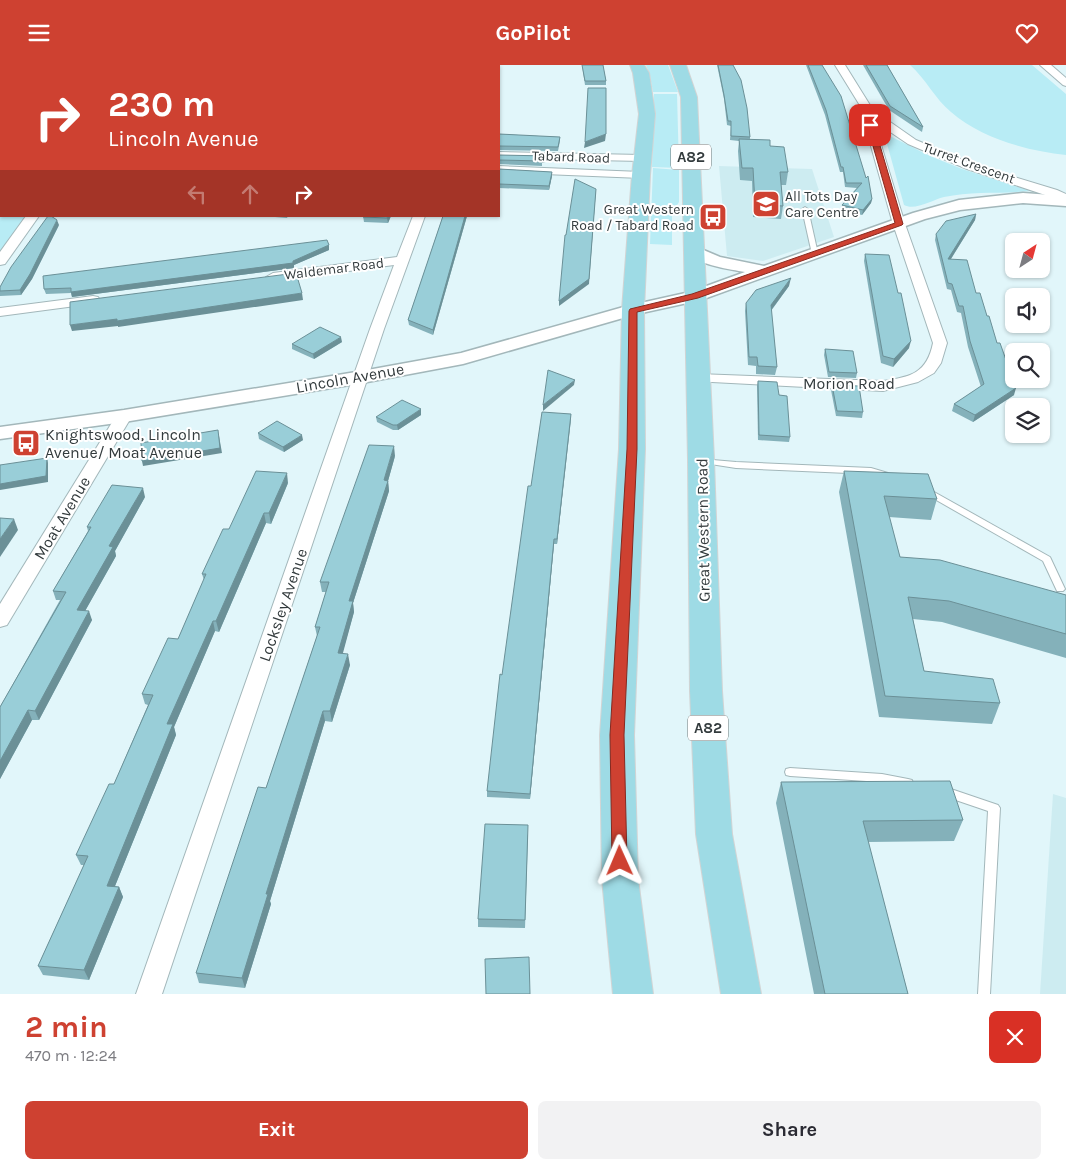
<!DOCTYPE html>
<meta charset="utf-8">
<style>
body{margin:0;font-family:Karla,sans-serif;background:#f2f2f3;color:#2b2b33;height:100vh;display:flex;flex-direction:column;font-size:19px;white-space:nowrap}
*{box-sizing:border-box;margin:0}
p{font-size:16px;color:#7c7c81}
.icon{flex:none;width:28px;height:28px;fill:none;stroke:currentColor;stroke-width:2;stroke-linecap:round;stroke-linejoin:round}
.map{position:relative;height:929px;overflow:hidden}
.panel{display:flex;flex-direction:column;background:#fff;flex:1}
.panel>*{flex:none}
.banner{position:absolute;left:0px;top:0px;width:500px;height:152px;box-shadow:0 1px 4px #0004;background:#ce4131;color:#fff;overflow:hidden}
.needle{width:32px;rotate:36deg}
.buttons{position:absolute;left:1005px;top:168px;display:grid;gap:10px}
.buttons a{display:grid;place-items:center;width:45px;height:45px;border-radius:8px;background:#fff;box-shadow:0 1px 4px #0004;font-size:25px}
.pin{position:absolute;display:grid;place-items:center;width:42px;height:42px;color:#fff;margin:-21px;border-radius:10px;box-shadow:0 2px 8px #0006}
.me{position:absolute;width:55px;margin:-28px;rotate:359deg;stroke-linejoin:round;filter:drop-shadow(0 0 4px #0008)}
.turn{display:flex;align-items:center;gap:18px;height:105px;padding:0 25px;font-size:22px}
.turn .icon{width:65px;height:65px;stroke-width:2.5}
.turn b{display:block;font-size:35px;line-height:42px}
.lanes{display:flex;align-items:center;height:48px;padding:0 25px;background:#0003;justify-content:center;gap:25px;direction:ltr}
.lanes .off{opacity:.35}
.round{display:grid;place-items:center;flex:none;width:52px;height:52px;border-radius:8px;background:#f2f2f3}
.head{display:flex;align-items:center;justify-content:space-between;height:85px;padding:0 25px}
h1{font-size:30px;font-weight:700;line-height:38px;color:#ce4131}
.button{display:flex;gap:10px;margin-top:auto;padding:10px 25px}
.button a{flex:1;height:58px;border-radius:8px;background:#ce4131;color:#fff;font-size:20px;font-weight:700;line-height:58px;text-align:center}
.button a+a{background:#f2f2f3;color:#2b2b33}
header{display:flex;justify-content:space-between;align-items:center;height:65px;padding:0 25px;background:#ce4131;color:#fff;font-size:22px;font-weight:700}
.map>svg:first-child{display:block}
.built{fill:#cdecf1}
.green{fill:#b8ecf5}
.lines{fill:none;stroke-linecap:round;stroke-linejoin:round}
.service-casing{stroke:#a3b7ba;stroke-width:2}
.minor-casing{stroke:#a3b7ba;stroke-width:2}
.tertiary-casing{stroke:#a3b7ba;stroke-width:3}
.primary-casing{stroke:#d2d4d4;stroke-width:2}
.service{fill:#fff;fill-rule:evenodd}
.minor{fill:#fff;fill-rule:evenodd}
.tertiary{fill:#fff;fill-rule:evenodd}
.primary{fill:#9edbe5;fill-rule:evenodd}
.wall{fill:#84b1ba}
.shaded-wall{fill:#6b9097}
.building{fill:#99ced8;stroke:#6b9097}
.route{fill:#ce4131;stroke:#862a20}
.labels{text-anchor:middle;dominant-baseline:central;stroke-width:4;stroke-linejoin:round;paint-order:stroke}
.far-street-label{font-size:14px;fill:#333b3d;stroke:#fff}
.far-poi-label{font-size:14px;fill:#333b3d;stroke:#fff;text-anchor:start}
.shield{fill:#fff;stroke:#707677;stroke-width:1}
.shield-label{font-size:15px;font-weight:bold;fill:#333b3d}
.street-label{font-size:16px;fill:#333b3d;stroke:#fff}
.poi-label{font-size:16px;fill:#333b3d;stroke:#fff;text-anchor:start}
</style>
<header><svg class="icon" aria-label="menu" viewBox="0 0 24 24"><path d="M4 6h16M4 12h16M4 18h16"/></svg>GoPilot<svg class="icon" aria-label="heart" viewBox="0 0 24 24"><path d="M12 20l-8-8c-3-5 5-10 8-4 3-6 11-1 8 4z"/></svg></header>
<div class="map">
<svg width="1066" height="929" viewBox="0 0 1066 929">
<rect width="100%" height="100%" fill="#e1f6fa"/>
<!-- built -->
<g class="built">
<polygon points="719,101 812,104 834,172 763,196 727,191"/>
<polygon points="1053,729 1066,733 1066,929 1040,929"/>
</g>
<!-- green -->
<g class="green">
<polygon points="0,0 175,0 1,1 1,151 33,151 0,196"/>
<polygon points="646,0 668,0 678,27 653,27 650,11"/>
<path d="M910,0H1032L1066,29V90C1027,86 981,73 951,47C935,34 926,14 910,0Z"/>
<polygon points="654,29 677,29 679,103 652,102"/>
<path d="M884,68L930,91L962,104L1030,126C1001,129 972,126 944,132C932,135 915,146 904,140Z"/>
<polygon points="653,103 679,105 679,137 672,148 672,180 650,179"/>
</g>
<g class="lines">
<defs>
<g id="service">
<polygon points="805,142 808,144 818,189 815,191 812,189 802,144"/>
<polygon points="701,394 736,397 871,403 888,408 889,410 885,413 871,409 736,403 704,398 700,396"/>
<polygon points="927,423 1050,492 1065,524 1063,526 1057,526 1043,496 924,428 923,426 924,424"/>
<polygon points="790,703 882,709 908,714 912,715 913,718 912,721 908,722 882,717 790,711 786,710 785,707 786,704"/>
<polygon points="945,722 998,740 1000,743 990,929 978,929 988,746 941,730 940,727 941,724"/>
</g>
<g id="minor">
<rect x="458" y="0" width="10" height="1"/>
<path d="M835,0H845L873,45L916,75L975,100L1057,125L1066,129V137L967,104L908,79L877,58L875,60L905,159L947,278L941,298L934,308L918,317L883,326L693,316L691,313L693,310L698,309L883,316C911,312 927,308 933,278L893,159L865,60L870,53L864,47Z"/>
<polygon points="1040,0 1051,0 1066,13 1066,21 1063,20"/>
<polygon points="499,87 642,90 648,93 642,96 499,93"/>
<polygon points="499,101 641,107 647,110 641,113 499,107"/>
<polygon points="26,151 39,151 5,199 0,200 0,187"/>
<polygon points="413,151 425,151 384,264 162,929 136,929 370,264 394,200 273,216 266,212 273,208 397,192"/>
<polygon points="93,231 98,232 100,235 98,238 0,251 0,243"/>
<polygon points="124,346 129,348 132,351 7,560 0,562 0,539 116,351 119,348"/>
</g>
<path id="tertiary" d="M1023,128L1066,131V141L1023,138L960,145L925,154L701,235L637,249L463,299L362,318L124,357L0,374V362L124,345L362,306L461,288L627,241L690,227L745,207C729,204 696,200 686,186L688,183L694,181L720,192L764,201L913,148L959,135Z"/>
<g id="primary">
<polygon points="630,0 644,0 649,8 655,49 650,110 644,245 645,384 634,670 638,814 653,929 613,929 602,814 600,670 619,384 622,245 632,110 639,49 633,8"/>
<polygon points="670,0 686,0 697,32 714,395 722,626 732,769 761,929 721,929 696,769 690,626 688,395 681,32"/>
</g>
</defs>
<!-- service casing -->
<use href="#service" class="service-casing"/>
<!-- minor casing -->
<use href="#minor" class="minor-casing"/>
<!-- tertiary casing -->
<use href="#tertiary" class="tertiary-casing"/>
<!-- primary casing -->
<use href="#primary" class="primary-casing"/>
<!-- service -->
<use href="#service" class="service"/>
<!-- minor -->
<use href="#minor" class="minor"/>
<!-- tertiary -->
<use href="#tertiary" class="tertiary"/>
<!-- primary -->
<use href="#primary" class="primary"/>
</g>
<!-- wall -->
<g class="wall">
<polygon points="274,0 430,0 425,1 280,1"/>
<polygon points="582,0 603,0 606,16 606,20 585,20"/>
<polygon points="717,0 733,0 750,72 750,75 770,81 788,107 786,120 781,120 783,141 781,154 753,152 752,116 740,115 738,86 739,76 730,75 731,61 727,60 724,34"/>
<polygon points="806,0 822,0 872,134 871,138 862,150 841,145 842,140 857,123 845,122 843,107 840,107 825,50"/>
<polygon points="863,0 887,0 923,62 922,67 889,45"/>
<polygon points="499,69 560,72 560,76 558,86 499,85"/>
<polygon points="499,90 548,91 548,96 542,98 542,101 499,99 499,100"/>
<polygon points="499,104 552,107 552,111 549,125 499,123"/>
<polygon points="976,149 975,155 951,194 976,228 987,251 997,278 1014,330 973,357 952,346 954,339 981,322 968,282 961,248 957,247 951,225 947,224 935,175 936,169"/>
<polygon points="263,151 288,151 287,153"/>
<polygon points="363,151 391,151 388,158 364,157"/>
<polygon points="443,151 467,151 433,270 409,260 408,255"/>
<polygon points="59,160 32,214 21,230 0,231 0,222"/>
<polygon points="329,180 329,185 294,200 294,203 72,232 71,228 46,229 44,224"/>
<polygon points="865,189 909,283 893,302 881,298 864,196"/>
<polygon points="789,221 771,246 777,302 775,310 756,309 756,301 748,300 745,246 746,238"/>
<polygon points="342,277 314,294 292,284 292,279"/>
<polygon points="825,284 857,308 856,313 828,312 824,290"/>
<polygon points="758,316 779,330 790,372 789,377 758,375 757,321"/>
<polygon points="832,320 863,347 862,353 836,351 831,325"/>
<polygon points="571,349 557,479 554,479 530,734 487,732 487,726 531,421"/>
<polygon points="421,350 398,365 393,365 377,357 376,352"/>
<polygon points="258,368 303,375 284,387 259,374"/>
<polygon points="395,391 388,416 389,426 353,538 354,547 342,589 350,600 332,657 325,656 270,836 271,839 245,923 199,918 196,908 266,723 317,571 315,562 326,527 322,527 320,517"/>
<polygon points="844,406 937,434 931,455 889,452 900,492 1066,530 1066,593 942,557 913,554 924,606 1000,638 992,659 879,652 839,427"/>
<polygon points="288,418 271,459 266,458 219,567 215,566 174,662 176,670 115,821 119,822 123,832 89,915 43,910 38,901 84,800 81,800 76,790 114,719 148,640 145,639 142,629 178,574 204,515 202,509 229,464"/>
<polygon points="145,432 115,486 116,491 85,546 92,555 39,655 32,655 0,714 0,642 60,535 56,535 53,526 88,466 87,462"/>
<polygon points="781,717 963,755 954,776 868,777 908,929 814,929 776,738"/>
<polygon points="528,769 525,863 478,862 478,854"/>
</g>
<!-- shaded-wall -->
<g class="shaded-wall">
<polygon points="125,0 133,0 132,1 123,1"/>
<polygon points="412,0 430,0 425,1 407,1"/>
<polygon points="606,69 605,76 584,83 585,77"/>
<polygon points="548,91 548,96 542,98 542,96 539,95"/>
<polygon points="552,107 552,111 549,125 549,121"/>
<polygon points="596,124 589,219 559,241 559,236"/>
<polygon points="872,134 871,138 862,150 863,145"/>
<polygon points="976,149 975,155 947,200 948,194"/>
<polygon points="388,151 391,151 388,158 387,153"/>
<polygon points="465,151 467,151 433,270 433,265"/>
<polygon points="57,155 59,160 32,214 21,230 20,225"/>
<polygon points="329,180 329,185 294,200 294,203 72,232 71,227 293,196"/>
<polygon points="791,213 789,221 769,248 771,240"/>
<polygon points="302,228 303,235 118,262 118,261 72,266 70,260"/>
<polygon points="341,272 342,277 314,294 313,289"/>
<polygon points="911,276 909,283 893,302 894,294"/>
<polygon points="575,315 574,320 543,346 543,340"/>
<polygon points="1016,323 1014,330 973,357 975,350"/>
<polygon points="421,344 421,350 398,365 397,360"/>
<polygon points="571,349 571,354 557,479 557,474"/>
<polygon points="302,370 303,375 284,387 283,382"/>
<polygon points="219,371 222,388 143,401 142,396"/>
<polygon points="394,381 395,391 388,416 389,426 353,538 354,547 340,599 338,588 349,536"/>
<polygon points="47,393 48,398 48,417 0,425 0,419"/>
<polygon points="287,408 288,418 271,459 269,448"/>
<polygon points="143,423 145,432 115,486 116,491 80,555 77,545 109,481"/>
<polygon points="264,448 266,458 219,567 216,556"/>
<polygon points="14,454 18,465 0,492 0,474"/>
<polygon points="554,474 554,479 530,734 530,729"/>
<polygon points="89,546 92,555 39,655 35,646"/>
<polygon points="213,556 215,566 174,662 176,670 111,831 107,821 167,659"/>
<polygon points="348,589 350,600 332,657 330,646"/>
<polygon points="28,645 32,655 0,714 0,696"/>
<polygon points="323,646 325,656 270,836 271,839 245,923 242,913 266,829"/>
<polygon points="119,822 123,832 89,915 84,905"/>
</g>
<!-- building -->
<g class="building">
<polygon points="94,0 125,0 123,1 93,1"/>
<polygon points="292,0 412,0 407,1 294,1 294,0"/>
<polygon points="582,0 603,0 606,16 585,16"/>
<polygon points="718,0 733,0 741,15 747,43 750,72 731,71 731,56 728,56 724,30"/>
<polygon points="808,0 822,0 841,31 866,113 868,111 872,134 863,145 842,140 862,118 846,118 843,102 841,102 826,45"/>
<polygon points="866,0 887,0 923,62 890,41"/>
<polygon points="588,23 606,23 606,69 585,77"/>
<polygon points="499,69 560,72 558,82 499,81"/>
<polygon points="739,74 770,75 770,81 784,82 788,107 780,107 783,141 755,139 753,103 742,103"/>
<polygon points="499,90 548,91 539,95 542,96 499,95 499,96"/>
<polygon points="499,104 552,107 549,121 499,119"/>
<polygon points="575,114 596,124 589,214 559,236 565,170 566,170"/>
<polygon points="976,149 948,194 967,195 976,228 980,228 987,251 989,251 997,278 1000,278 1016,323 975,350 954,339 984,319 970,276 963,241 959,241 952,219 948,218 936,169 946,156"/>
<polygon points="48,151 51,151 57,155 30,209 20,225 0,226 0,222 11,202"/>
<polygon points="363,151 388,151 387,153 363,152"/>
<polygon points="443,151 465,151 433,265 408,255"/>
<polygon points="327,175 329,180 293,196 293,198 71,227 71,223 44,224 43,211"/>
<polygon points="865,189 889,190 898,228 901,228 911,276 894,294 883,291"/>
<polygon points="296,208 302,228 117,256 117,254 70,260 70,237"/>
<polygon points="791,213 771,240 777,302 758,301 757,292 749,292 746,238 756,225"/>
<polygon points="320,262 341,272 313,289 292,279"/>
<polygon points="825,284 853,286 857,308 829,307"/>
<polygon points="548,305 575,315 543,340"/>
<polygon points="758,316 777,317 779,330 787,331 790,372 759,370"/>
<polygon points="832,320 859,321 863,347 837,346"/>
<polygon points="402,335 421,344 397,360 393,360 376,352"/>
<polygon points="542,347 571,349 557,474 554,474 530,729 487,726 500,609 502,610 528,421 531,421"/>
<polygon points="277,356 302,370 283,382 258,368"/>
<polygon points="218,365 220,383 142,396 141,378"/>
<polygon points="369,380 394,381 384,415 388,416 349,536 353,536 338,588 348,589 330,646 323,646 266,829 268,829 242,913 196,908 258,722 266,723 320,562 315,562 329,517 320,517"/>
<polygon points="47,393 46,411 0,419 0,400"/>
<polygon points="256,406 287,408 269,448 264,448 216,556 213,556 167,659 173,659 107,821 119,822 84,905 38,901 88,791 76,790 109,719 114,719 153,630 142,629 168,573 178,574 206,509 202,509 223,464 229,464"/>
<polygon points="844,406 928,409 937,434 884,431 900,492 940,495 1066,530 1066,569 949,536 908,532 924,606 993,614 1000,638 885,631"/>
<polygon points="112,420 143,423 109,481 113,482 77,545 89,546 35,646 28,645 0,696 0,642 66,527 53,526 91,462 87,462"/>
<polygon points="0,453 14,454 0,474"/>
<polygon points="950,716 963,755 863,756 908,929 825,929 781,717"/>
<polygon points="485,759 528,760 525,855 478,854"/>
<polygon points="529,892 530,929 486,929 485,894"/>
</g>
<!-- route -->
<polygon class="route" points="870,58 874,60 903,159 902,160 698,233 637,247 637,384 624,670 627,796 625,801 620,803 615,801 612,796 610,670 627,384 629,246 630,244 692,229 895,158 867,60"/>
<!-- icons -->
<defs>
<symbol id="school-square" viewBox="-11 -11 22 22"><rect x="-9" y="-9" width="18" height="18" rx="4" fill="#ce4131" stroke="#fff"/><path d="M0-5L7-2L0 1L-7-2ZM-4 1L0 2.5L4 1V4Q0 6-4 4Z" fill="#fff"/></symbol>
<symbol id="bus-square" viewBox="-11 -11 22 22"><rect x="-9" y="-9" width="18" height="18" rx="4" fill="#ce4131" stroke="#fff"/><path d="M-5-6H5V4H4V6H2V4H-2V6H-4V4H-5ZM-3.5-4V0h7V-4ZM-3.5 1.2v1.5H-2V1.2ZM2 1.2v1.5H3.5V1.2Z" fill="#fff"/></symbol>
</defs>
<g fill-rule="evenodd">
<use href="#school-square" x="750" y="123" width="32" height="32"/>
<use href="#bus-square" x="697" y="136" width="32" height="32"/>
<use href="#bus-square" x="10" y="362" width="32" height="32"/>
</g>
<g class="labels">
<!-- far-street labels -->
<g class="far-street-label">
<text transform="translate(571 92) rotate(2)">Tabard Road</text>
<text transform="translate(969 98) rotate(20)">Turret Crescent</text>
<text transform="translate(334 204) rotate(-7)">Waldemar Road</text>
</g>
<!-- far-poi labels -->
<g class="far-poi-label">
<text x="785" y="131">All Tots Day<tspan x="785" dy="16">Care Centre</tspan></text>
<text x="694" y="144" text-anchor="end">Great Western<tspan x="694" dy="16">Road / Tabard Road</tspan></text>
</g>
<!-- shield labels -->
<g class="shield">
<rect x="671" y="79.5" width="40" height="25" rx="4"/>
<rect x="688" y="650.5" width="40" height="25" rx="4"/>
</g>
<g class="shield-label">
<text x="691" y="92">A82</text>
<text x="708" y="663">A82</text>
</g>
<!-- street labels -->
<g class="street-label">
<text transform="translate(350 313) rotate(-10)">Lincoln Avenue</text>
<text x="849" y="318">Morion Road</text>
<text transform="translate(62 453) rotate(-59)">Moat Avenue</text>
<text transform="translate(703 465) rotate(-91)">Great Western Road</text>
<text transform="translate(283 540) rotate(-71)">Locksley Avenue</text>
</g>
<!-- poi labels -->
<g class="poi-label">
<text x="45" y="369">Knightswood, Lincoln<tspan x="45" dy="18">Avenue/ Moat Avenue</tspan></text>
</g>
</g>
</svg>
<div class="buttons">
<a><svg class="needle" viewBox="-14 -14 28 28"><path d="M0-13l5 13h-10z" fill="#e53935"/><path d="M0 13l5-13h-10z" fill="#7c7c81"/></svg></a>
<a><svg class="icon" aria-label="sound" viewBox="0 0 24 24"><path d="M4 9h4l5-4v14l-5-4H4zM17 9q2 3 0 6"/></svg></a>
<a><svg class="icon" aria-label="search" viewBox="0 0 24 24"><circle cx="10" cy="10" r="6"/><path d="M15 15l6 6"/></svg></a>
<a><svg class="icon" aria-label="layers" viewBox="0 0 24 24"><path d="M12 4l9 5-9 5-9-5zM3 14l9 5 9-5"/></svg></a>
</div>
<div class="pin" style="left:870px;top:60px;background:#d93025"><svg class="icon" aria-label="arrive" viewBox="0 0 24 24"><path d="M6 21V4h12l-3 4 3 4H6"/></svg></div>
<svg class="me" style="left:620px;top:796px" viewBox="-20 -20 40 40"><path d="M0-17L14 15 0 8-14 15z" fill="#ce4131" stroke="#fff" stroke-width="4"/></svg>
<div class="banner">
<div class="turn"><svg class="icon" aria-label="right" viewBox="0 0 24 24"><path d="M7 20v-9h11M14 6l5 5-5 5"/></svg><div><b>230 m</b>Lincoln Avenue</div></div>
<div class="lanes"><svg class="icon off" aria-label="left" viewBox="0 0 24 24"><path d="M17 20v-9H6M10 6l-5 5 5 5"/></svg><svg class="icon off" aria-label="ahead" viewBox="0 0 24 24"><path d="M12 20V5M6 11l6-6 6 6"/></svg><svg class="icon" aria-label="right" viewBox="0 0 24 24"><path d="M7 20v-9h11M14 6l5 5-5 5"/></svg></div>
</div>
</div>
<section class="panel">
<div class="head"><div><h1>2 min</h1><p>470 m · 12:24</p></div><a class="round" style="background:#d93025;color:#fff"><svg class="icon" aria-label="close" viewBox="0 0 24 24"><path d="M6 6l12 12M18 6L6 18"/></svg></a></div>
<div class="button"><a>Exit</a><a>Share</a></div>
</section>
